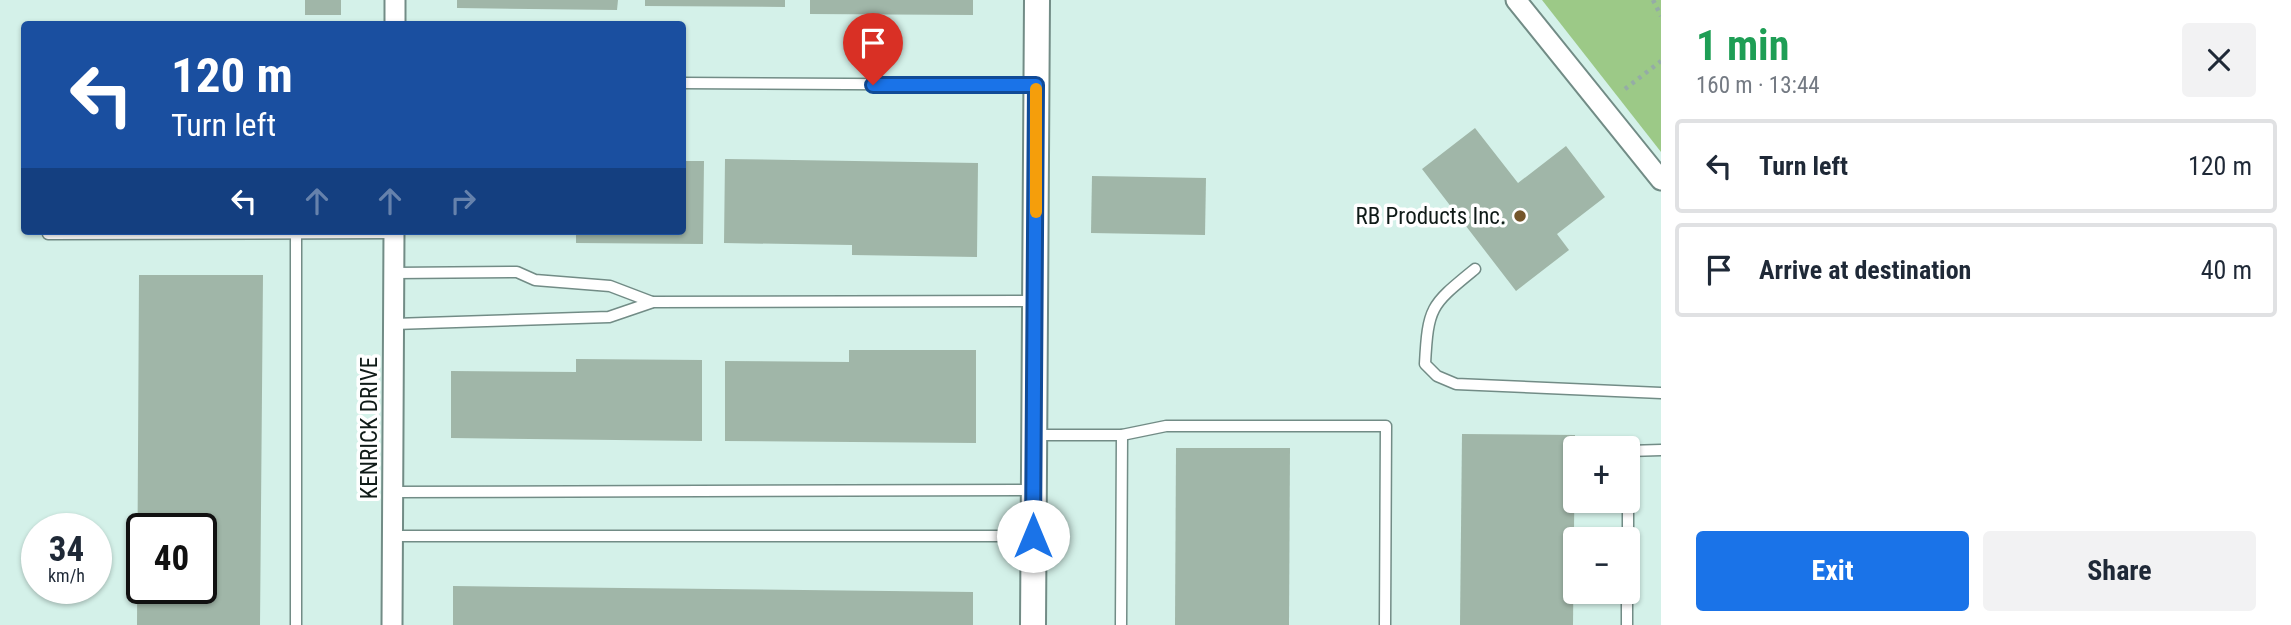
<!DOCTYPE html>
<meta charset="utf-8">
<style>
body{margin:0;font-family:"Roboto Condensed",sans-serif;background:#f2f2f3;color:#1f2937;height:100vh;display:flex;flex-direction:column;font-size:26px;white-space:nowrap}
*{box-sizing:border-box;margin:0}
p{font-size:23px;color:#747a83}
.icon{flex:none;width:38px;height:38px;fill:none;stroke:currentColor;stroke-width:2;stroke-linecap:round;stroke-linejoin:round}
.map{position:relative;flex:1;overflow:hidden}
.drawer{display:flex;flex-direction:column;background:#fff;width:630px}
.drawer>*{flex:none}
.banner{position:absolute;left:21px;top:21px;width:665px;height:214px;border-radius:7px;box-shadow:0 2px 5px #0004;background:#1a4fa0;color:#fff;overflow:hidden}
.buttons{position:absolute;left:1563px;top:436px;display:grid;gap:14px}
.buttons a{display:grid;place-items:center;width:77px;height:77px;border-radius:7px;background:#fff;box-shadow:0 2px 5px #0004;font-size:35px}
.speed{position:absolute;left:21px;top:513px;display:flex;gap:14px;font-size:35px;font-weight:700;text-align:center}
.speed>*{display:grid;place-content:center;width:91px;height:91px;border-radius:50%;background:#fff;box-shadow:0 2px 5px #0004;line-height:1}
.speed small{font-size:18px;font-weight:400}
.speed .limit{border:4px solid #111;border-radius:10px;background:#fff;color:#111}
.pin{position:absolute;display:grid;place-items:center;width:60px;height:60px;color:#fff;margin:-72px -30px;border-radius:50% 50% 50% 0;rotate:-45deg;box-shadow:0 0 7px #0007}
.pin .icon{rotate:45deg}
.me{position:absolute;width:77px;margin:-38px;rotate:0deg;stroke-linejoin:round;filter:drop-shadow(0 0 5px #0008)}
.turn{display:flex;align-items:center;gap:24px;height:147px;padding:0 35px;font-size:32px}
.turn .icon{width:91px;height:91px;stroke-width:2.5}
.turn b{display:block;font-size:49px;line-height:60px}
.lanes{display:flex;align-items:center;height:66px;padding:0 35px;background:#0003;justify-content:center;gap:35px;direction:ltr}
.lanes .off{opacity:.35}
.round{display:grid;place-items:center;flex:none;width:74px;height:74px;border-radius:7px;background:#f2f2f3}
.headline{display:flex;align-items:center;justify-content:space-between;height:119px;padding:0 35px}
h1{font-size:42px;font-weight:700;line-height:52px;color:#1e9e55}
.action{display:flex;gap:14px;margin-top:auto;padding:14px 35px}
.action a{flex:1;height:80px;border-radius:7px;background:#1a73e8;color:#fff;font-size:28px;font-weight:700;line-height:80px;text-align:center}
.action a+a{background:#f2f2f3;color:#1f2937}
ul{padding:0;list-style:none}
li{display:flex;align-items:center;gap:21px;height:94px;margin:0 14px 10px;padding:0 21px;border:4px solid #e0e1e3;border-radius:7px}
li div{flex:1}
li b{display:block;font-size:26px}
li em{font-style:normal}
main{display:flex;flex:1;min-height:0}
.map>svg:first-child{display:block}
.green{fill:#9cc987}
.building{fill:#a0b6a8;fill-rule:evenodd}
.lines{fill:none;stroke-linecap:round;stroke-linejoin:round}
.service-casing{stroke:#728c86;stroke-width:13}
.minor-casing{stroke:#728c86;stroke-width:23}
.tertiary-casing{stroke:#728c86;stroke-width:28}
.path{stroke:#95aca6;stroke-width:4.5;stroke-dasharray:3.5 5;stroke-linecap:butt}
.service{stroke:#fff;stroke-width:10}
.minor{stroke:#fff;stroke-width:19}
.tertiary{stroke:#fff;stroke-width:24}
.route-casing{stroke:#114b97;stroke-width:18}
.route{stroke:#1a73e8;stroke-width:12}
.slow{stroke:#f59e0b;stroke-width:12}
.poi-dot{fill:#74552a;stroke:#fff;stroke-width:2.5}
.labels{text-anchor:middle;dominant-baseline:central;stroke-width:7;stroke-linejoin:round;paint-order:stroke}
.poi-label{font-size:23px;fill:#101b18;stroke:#fff;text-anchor:end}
.street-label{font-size:23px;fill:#101b18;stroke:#fff}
</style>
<main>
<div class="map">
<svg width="1661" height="625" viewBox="0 0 1661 625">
<rect width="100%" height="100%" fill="#d4f1e9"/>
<!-- green -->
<polygon class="green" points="1542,0 1661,0 1661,152"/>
<!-- building -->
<g class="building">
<rect x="305" y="0" width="36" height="15"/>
<polygon points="457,0 618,0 617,10 457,8"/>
<polygon points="645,0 785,0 785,7 645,6"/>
<polygon points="810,0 973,0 973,15 810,14"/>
<polygon points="1475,128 1518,183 1566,146 1605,197 1557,234 1569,250 1516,291 1422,169"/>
<polygon points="725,159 978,163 977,257 852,255 852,245 724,243"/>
<polygon points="682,161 704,161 703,244 576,243 576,231 682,231"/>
<polygon points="1092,176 1206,178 1205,235 1091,233"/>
<path d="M139,275H263L260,625H137ZM142,528H201V588H142Z"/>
<polygon points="849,350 976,350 976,443 725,441 725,361 849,362"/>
<polygon points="576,359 702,360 702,441 451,438 451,371 576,372"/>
<polygon points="1462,434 1575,435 1573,625 1460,625"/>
<polygon points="1176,448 1290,448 1289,625 1175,625"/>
<polygon points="453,586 973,592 973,625 453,625"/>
</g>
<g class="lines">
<defs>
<g id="service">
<polyline points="682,83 1036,85"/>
<polyline points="48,234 394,233"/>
<path d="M1475,269C1431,305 1428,306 1425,364L1437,376L1456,384L1661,393"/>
<polyline points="394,273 517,272 535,280 610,286 652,302"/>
<polyline points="394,324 609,317 653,302 1035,301"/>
<polyline points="1034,435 1122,435 1166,426 1386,426 1385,625"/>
<polyline points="393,492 1033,490"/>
<polyline points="392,536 1033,536"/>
<polyline points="1628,575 1628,451 1661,450"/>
<polyline points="296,625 296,234"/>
<polyline points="1121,625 1122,435"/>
<polyline points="1627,625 1627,592"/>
</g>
<g id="minor">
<polyline points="1516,0 1661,180"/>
<polyline points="395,24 395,0"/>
<polyline points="392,625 394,231"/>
</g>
<polyline id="tertiary" points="1033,625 1037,0"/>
</defs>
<!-- service casing -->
<use href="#service" class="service-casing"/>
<!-- minor casing -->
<use href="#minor" class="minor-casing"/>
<!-- tertiary casing -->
<use href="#tertiary" class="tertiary-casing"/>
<!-- path -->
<g class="path">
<polyline points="1653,0 1661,16"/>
<polyline points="1625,89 1661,61"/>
</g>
<!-- service -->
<use href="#service" class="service"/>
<!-- minor -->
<use href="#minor" class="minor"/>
<!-- tertiary -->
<use href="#tertiary" class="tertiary"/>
</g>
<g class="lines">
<defs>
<polyline id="route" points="873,85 1036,85 1033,536"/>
</defs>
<!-- route casing -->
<use href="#route" class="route-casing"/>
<!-- route -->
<use href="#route" class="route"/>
<!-- slow -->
<polyline class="slow" points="1036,212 1036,89"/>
</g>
<!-- markers -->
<circle class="poi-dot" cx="1520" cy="216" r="7"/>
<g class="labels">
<!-- poi labels -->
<g class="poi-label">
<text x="1506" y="216">RB Products Inc.</text>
</g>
<!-- street labels -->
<g class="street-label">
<text transform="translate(369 428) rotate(-90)">KENRICK DRIVE</text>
</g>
</g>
</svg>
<div class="buttons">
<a>+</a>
<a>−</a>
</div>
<div class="speed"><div>34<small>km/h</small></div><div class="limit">40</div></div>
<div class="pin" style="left:873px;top:85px;background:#d93025"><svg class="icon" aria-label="arrive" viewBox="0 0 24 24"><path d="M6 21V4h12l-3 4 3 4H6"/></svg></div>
<svg class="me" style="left:1033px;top:536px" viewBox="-20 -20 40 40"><circle r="19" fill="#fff"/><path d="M0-13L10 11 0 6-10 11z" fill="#1a73e8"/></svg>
<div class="banner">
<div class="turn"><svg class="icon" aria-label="left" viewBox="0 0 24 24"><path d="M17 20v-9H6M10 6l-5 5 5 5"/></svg><div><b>120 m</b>Turn left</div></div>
<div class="lanes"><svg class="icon" aria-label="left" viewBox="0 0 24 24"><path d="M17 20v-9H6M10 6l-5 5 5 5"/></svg><svg class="icon off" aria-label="ahead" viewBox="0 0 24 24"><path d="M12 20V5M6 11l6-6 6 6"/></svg><svg class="icon off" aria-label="ahead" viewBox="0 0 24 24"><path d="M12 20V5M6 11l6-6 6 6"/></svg><svg class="icon off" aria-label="right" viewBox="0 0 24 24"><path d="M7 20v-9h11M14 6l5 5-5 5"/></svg></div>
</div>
</div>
<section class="drawer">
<div class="headline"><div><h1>1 min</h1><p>160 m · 13:44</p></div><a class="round"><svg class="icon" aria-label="close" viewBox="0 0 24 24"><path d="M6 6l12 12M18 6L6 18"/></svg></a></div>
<ul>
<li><svg class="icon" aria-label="left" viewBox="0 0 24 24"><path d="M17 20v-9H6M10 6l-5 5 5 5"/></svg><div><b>Turn left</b></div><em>120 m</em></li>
<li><svg class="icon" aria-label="arrive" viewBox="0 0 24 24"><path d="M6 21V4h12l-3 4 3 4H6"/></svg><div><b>Arrive at destination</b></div><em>40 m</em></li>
</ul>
<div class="action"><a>Exit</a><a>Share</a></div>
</section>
</main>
